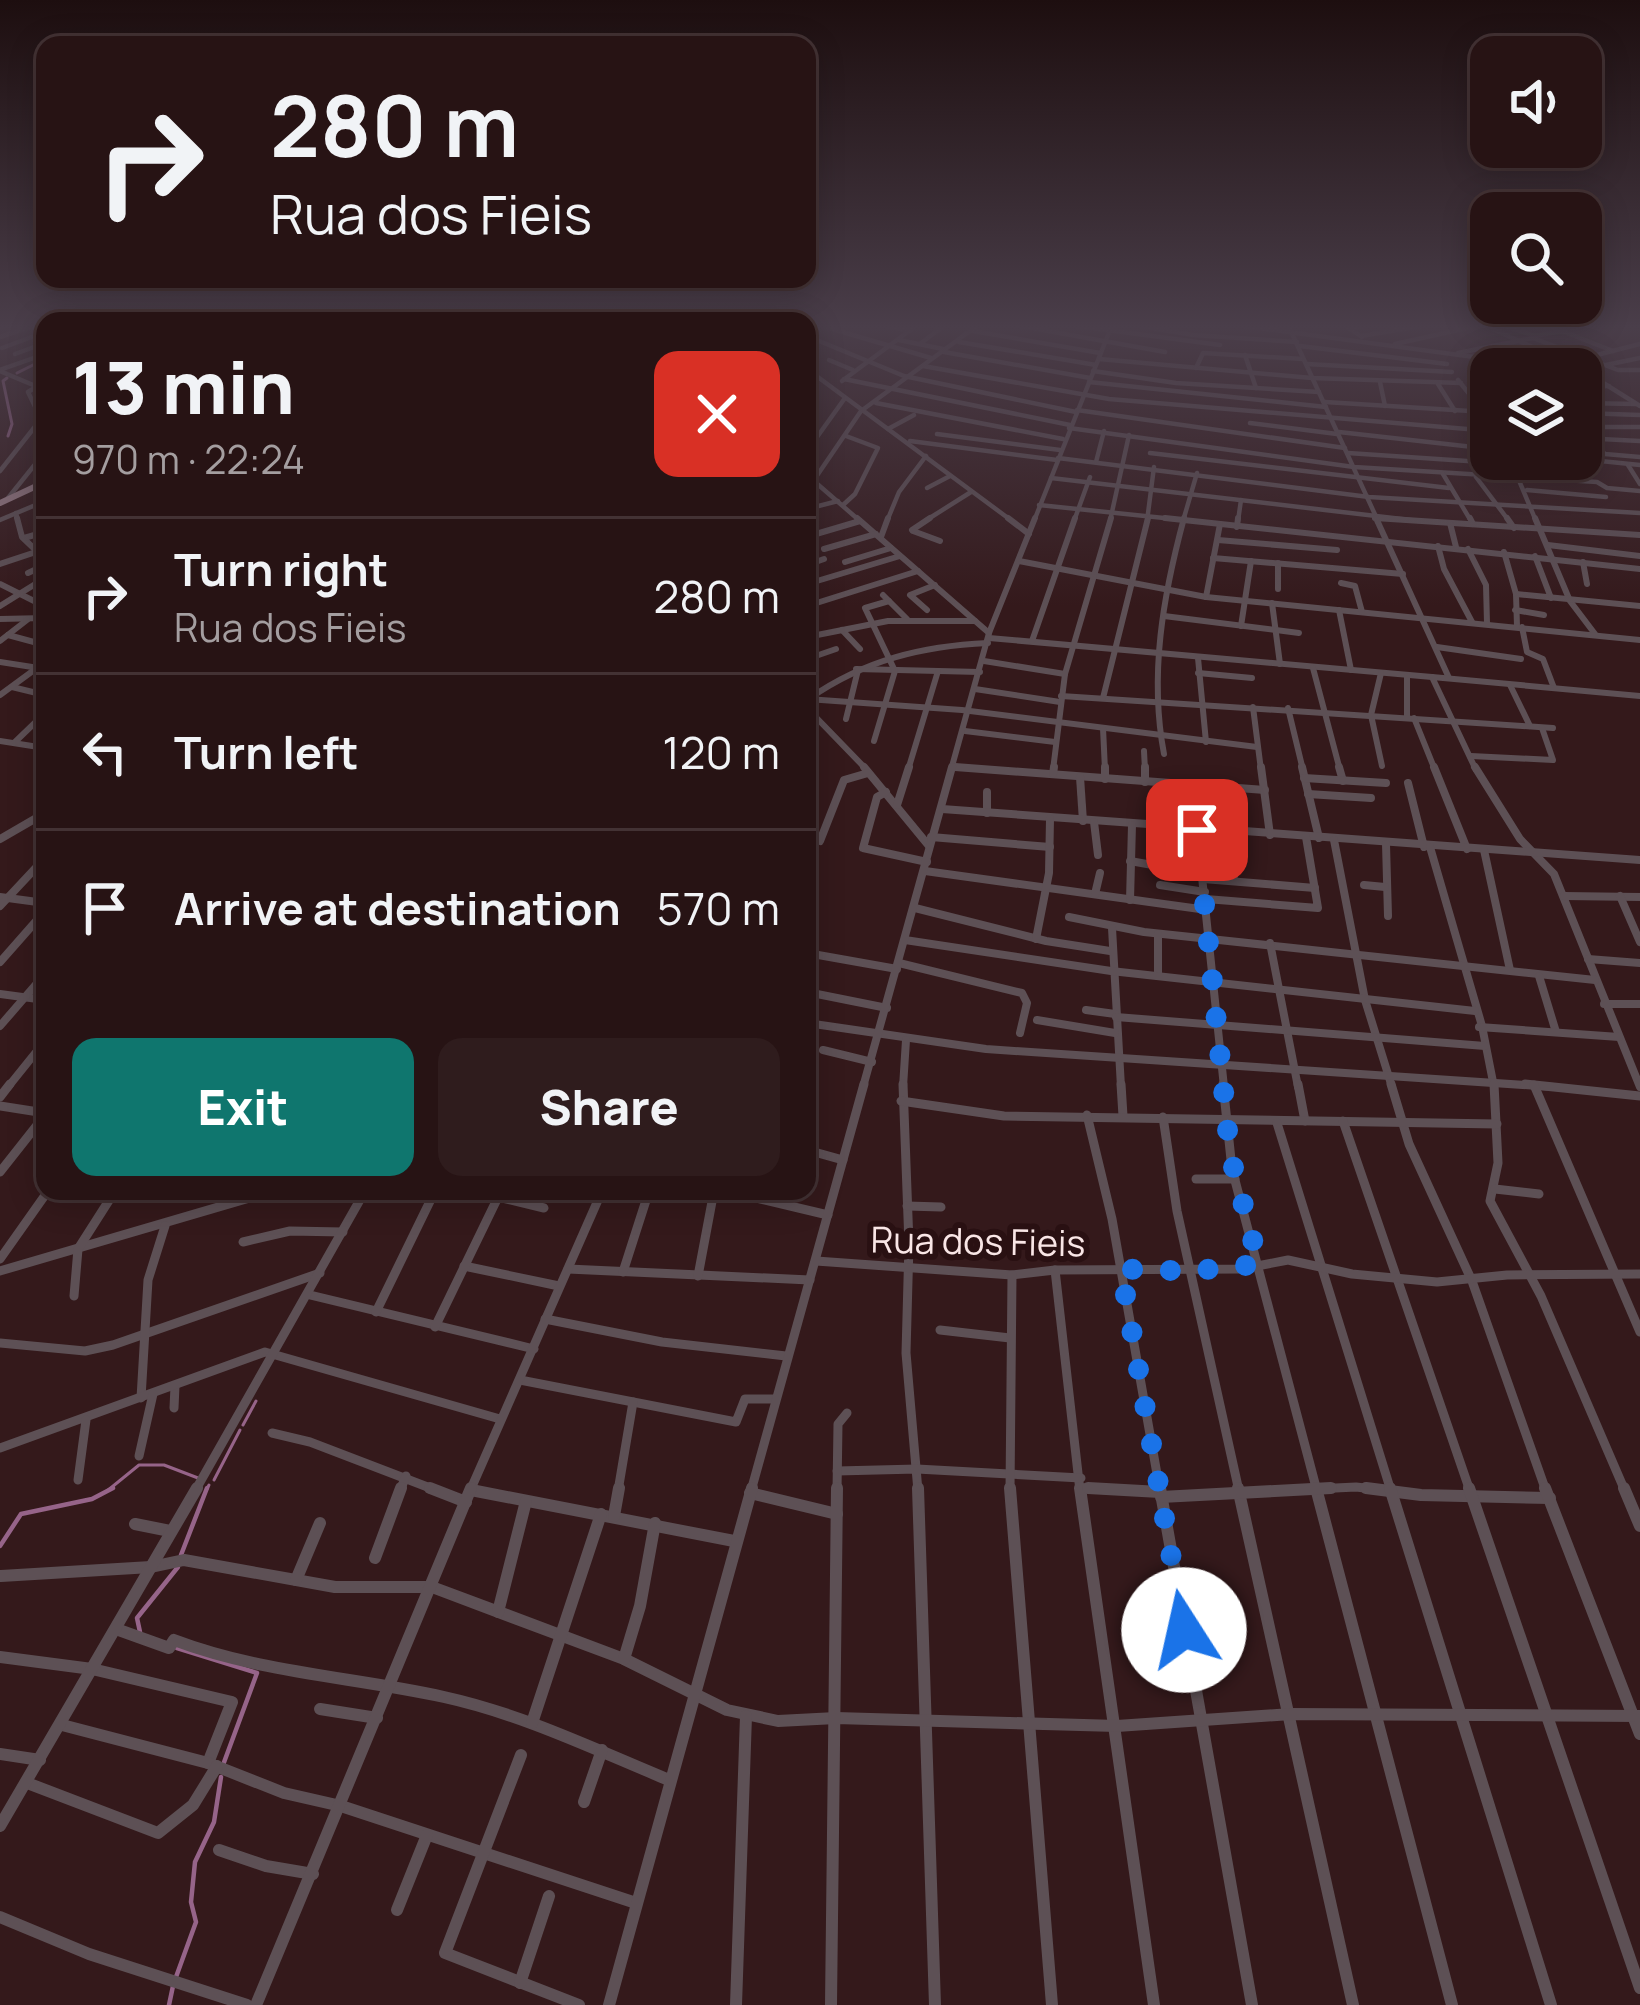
<!DOCTYPE html>
<meta charset="utf-8">
<style>
body{margin:0;font-family:Manrope,sans-serif;background:#2f1c1d;color:#f1f3f6;height:100vh;display:flex;flex-direction:column;font-size:45px;white-space:nowrap}
*{box-sizing:border-box;margin:0}
p{font-size:39px;color:#a49ea0}
.icon{flex:none;width:66px;height:66px;fill:none;stroke:currentColor;stroke-width:2;stroke-linecap:round;stroke-linejoin:round}
.map{position:relative;flex:1;overflow:hidden}
.details{position:absolute;left:36px;top:312px;width:780px;height:888px;display:flex;flex-direction:column;background:#271314;border-radius:24px;box-shadow:0 6px 30px #0003,0 0 0 3px #433234}
.details>*{flex:none}
.hud{position:absolute;left:36px;top:36px;width:780px;height:252px;border-radius:24px;box-shadow:0 6px 30px #0003,0 0 0 3px #433234;background:#271314;color:#f1f3f6;overflow:hidden}
.tools{position:absolute;left:1470px;top:36px;display:grid;gap:24px}
.tools a{display:grid;place-items:center;width:132px;height:132px;border-radius:24px;background:#271314;box-shadow:0 6px 30px #0003,0 0 0 3px #433234;font-size:60px}
.pin{position:absolute;display:grid;place-items:center;width:102px;height:102px;color:#fff;margin:-51px;border-radius:24px;box-shadow:0 6px 18px #0006}
.me{position:absolute;width:132px;margin:-66px;rotate:350deg;stroke-linejoin:round;filter:drop-shadow(0 0 9px #0008)}
.turn{display:flex;align-items:center;gap:42px;height:252px;padding:0 36px;font-size:54px}
.turn .icon{width:156px;height:156px;stroke-width:2.5}
.turn b{display:block;font-size:84px;line-height:102px}
.round{display:grid;place-items:center;flex:none;width:126px;height:126px;border-radius:24px;background:#2f1c1d}
.head{display:flex;align-items:center;justify-content:space-between;height:204px;padding:0 36px}
h1{font-size:72px;font-weight:800;line-height:90px}
.action{display:flex;gap:24px;margin-top:auto;padding:24px 36px}
.action a{flex:1;height:138px;border-radius:24px;background:#0f766e;color:#fff;font-size:48px;font-weight:800;line-height:138px;text-align:center}
.action a+a{background:#2f1c1d;color:#f1f3f6}
ul{padding:0;list-style:none}
li{display:flex;align-items:center;gap:36px;height:156px;padding:0 36px;border-top:3px solid #433234}
li div{flex:1}
li b{display:block;font-size:45px}
li em{font-style:normal}
.map>svg:first-child{display:block}
.lines{fill:none;stroke-linecap:round;stroke-linejoin:round}
.stream-far1{stroke:#966489;stroke-width:3}
.stream{stroke:#966489;stroke-width:4.5}
.minor-far4{stroke:#5d5055;stroke-width:4.5}
.minor-far3{stroke:#5d5055;stroke-width:6}
.minor-far2{stroke:#5d5055;stroke-width:8}
.minor-far1{stroke:#5d5055;stroke-width:9}
.minor{stroke:#5d5055;stroke-width:12}
.major{stroke:#997d87;stroke-width:6}
.route{stroke:#1a73e8;stroke-width:21;stroke-dasharray:0 37.8}
.labels{text-anchor:middle;dominant-baseline:central;stroke-width:12;stroke-linejoin:round;paint-order:stroke}
.street-label{font-size:36px;fill:#f9e6e6;stroke:#291012}
</style>
<div class="map">
<svg width="1640" height="2005" viewBox="0 0 1640 2005">
<rect width="100%" height="100%" fill="#34191b"/>
<g class="lines">
<!-- stream-far1 -->
<g class="stream-far1">
<polyline points="17,373 45,359"/>
<polyline points="7,378 3,381 12,424 8,436"/>
<polyline points="243,1425 256,1401"/>
<polyline points="214,1480 240,1430"/>
<polyline points="107,1491 139,1465 164,1465 198,1478"/>
<polyline points="206,1491 209,1485"/>
</g>
<!-- stream -->
<g class="stream">
<polyline points="0,1546 21,1514 92,1499 113,1488"/>
<polyline points="181,1555 207,1488"/>
<polyline points="140,1632 137,1618 178,1567"/>
<polyline points="177,1648 257,1673 223,1765"/>
<polyline points="176,1977 196,1922 191,1902 195,1862 214,1822 221,1777"/>
<polyline points="169,2005 173,1986"/>
</g>
<!-- minor-far4 -->
<g class="minor-far4">
<polyline points="819,325 931,358"/>
<polyline points="884,325 909,331"/>
<polyline points="1015,325 1165,352"/>
<polyline points="1070,325 1220,345"/>
<polyline points="1133,325 1193,335 1297,342"/>
<polyline points="1236,325 1563,369"/>
<polyline points="1288,325 1378,521"/>
<polyline points="1288,325 1328,325"/>
<polyline points="1344,325 1362,337"/>
<polyline points="1484,325 1580,369"/>
<polyline points="1502,325 1535,336 1562,331 1613,351"/>
<polyline points="0,327 6,325"/>
<polyline points="1351,328 1370,325"/>
<polyline points="973,331 1100,353"/>
<polyline points="807,336 904,376 1076,412"/>
<polyline points="1361,336 1427,325"/>
<polyline points="0,337 35,325"/>
<polyline points="899,340 943,349"/>
<polyline points="959,342 1096,365"/>
<polyline points="921,343 945,325"/>
<polyline points="1395,344 1481,325"/>
<polyline points="807,346 813,349"/>
<polyline points="1300,346 1447,364"/>
<polyline points="2,348 45,332"/>
<polyline points="1484,349 1540,354"/>
<polyline points="944,352 1090,378"/>
<polyline points="1458,353 1533,338 1618,370 1640,370"/>
<polyline points="15,354 45,343"/>
<polyline points="1245,355 1256,388"/>
<polyline points="1589,357 1640,344"/>
<polyline points="1099,359 1312,378 1461,383"/>
<polyline points="829,360 853,370"/>
<polyline points="1307,364 1452,372"/>
<polyline points="1606,365 1640,358"/>
<polyline points="923,366 1109,399 1491,431"/>
<polyline points="1196,368 1203,353 1303,359"/>
<polyline points="807,369 1012,521"/>
<polyline points="1581,369 1640,406"/>
<polyline points="0,370 45,354"/>
<polyline points="0,371 45,390"/>
<polyline points="1093,371 1176,383 1319,392"/>
<polyline points="36,372 45,369"/>
<polyline points="1481,376 1491,376"/>
<polyline points="844,379 1070,425"/>
<polyline points="1458,380 1491,421"/>
<polyline points="842,381 917,325"/>
<polyline points="1089,382 1326,407"/>
<polyline points="1380,382 1385,406"/>
<polyline points="1438,384 1455,411"/>
<polyline points="1581,387 1609,386"/>
<polyline points="1325,402 1486,412"/>
<polyline points="876,403 1063,439"/>
<polyline points="1581,403 1636,404"/>
<polyline points="1077,410 1345,448"/>
<polyline points="1582,413 1640,415"/>
<polyline points="1250,423 1337,434"/>
<polyline points="1069,428 1354,467 1597,482 1607,488 1640,491"/>
<polyline points="888,429 914,415"/>
<polyline points="1339,432 1491,449"/>
<polyline points="937,434 1060,450"/>
<polyline points="1581,438 1640,441"/>
<polyline points="1603,438 1598,427 1640,427"/>
<polyline points="1590,439 1605,454 1640,457"/>
<polyline points="910,441 1057,460"/>
<polyline points="807,451 845,398"/>
<polyline points="1150,453 1449,488"/>
<polyline points="1348,453 1512,464"/>
<polyline points="1058,458 1369,497 1640,513"/>
<polyline points="1510,459 1536,521"/>
<polyline points="1581,459 1640,465"/>
<polyline points="1096,462 1104,431"/>
<polyline points="1628,465 1640,484"/>
<polyline points="0,471 41,419 28,392 36,387"/>
<polyline points="1443,474 1471,521"/>
<polyline points="807,475 860,521"/>
<polyline points="1476,477 1509,521"/>
<polyline points="1051,478 1419,521"/>
<polyline points="807,482 814,480 861,411 978,325"/>
<polyline points="927,488 950,476"/>
<polyline points="1527,490 1606,497"/>
<polyline points="8,498 45,452"/>
<polyline points="843,505 855,494 878,448 846,436"/>
<polyline points="1039,505 1193,521"/>
<polyline points="807,509 838,501"/>
<polyline points="16,513 18,521"/>
<polyline points="0,520 45,501"/>
<polyline points="887,521 899,492 926,456"/>
<polyline points="925,521 971,492"/>
<polyline points="1034,521 1112,325"/>
<polyline points="1074,521 1090,477"/>
<polyline points="1110,521 1129,435"/>
<polyline points="1147,521 1154,467"/>
<polyline points="1183,521 1197,473"/>
<polyline points="1238,521 1241,500"/>
</g>
<!-- minor-far3 -->
<g class="minor-far3">
<polyline points="17,518 22,537 45,559"/>
<polyline points="857,518 989,633"/>
<polyline points="1008,518 1029,534"/>
<polyline points="1165,518 1640,569"/>
<polyline points="1375,518 1640,535"/>
<polyline points="1376,518 1449,678"/>
<polyline points="1470,518 1473,524"/>
<polyline points="1507,518 1514,528"/>
<polyline points="1535,518 1570,601 1595,634"/>
<polyline points="1450,523 1456,547"/>
<polyline points="1237,527 1238,518"/>
<polyline points="912,530 930,518"/>
<polyline points="913,531 940,541"/>
<polyline points="816,534 860,521"/>
<polyline points="881,537 888,518"/>
<polyline points="24,538 45,532"/>
<polyline points="1218,540 1337,550"/>
<polyline points="1548,545 1640,556"/>
<polyline points="1438,546 1444,569 1472,622"/>
<polyline points="824,549 876,534"/>
<polyline points="1468,549 1486,585 1487,623"/>
<polyline points="1504,552 1516,594 1517,626"/>
<polyline points="1535,556 1551,598"/>
<polyline points="1213,558 1403,574"/>
<polyline points="1019,561 1206,597 1640,640"/>
<polyline points="845,562 891,548"/>
<polyline points="1583,562 1587,584"/>
<polyline points="1278,563 1278,589"/>
<polyline points="0,564 45,549"/>
<polyline points="807,565 824,559"/>
<polyline points="28,573 45,565"/>
<polyline points="1341,583 1355,586 1362,612"/>
<polyline points="0,584 42,605"/>
<polyline points="807,584 900,556"/>
<polyline points="1516,594 1640,606"/>
<polyline points="883,595 907,619"/>
<polyline points="1206,597 1220,524"/>
<polyline points="1272,603 1280,664"/>
<polyline points="0,606 45,578"/>
<polyline points="807,606 918,571"/>
<polyline points="927,610 910,595 935,585"/>
<polyline points="1339,610 1351,670"/>
<polyline points="1515,610 1544,615"/>
<polyline points="1164,616 1299,633"/>
<polyline points="0,619 45,618"/>
<polyline points="1241,626 1251,561"/>
<polyline points="1522,627 1527,652 1543,659 1554,688"/>
<polyline points="842,630 860,649"/>
<polyline points="8,635 45,645"/>
<polyline points="807,637 888,621 975,621"/>
<polyline points="989,638 1432,677"/>
<polyline points="0,641 27,620"/>
<polyline points="1032,641 1075,518"/>
<polyline points="1437,647 1521,659"/>
<polyline points="1198,658 1206,742"/>
<polyline points="807,659 836,649"/>
<polyline points="984,661 1065,674"/>
<polyline points="0,662 45,669"/>
<polyline points="1313,668 1340,770"/>
<polyline points="856,669 980,672"/>
<polyline points="1198,673 1252,678"/>
<polyline points="1381,673 1371,715 1382,766"/>
<polyline points="1407,676 1407,717"/>
<polyline points="1510,685 1530,726"/>
<polyline points="12,687 45,695"/>
<polyline points="975,689 1060,702"/>
<polyline points="0,695 45,662"/>
<polyline points="1061,696 1553,728"/>
<path d="M810,698C865,660 922,646 988,643"/>
<polyline points="1103,698 1148,518"/>
<polyline points="807,699 962,710 1257,747"/>
<polyline points="1253,707 1261,770"/>
<polyline points="807,708 867,770"/>
<polyline points="1288,708 1303,770"/>
<polyline points="1414,718 1435,770"/>
<polyline points="846,719 858,670"/>
<polyline points="1103,728 1105,770"/>
<polyline points="965,731 1055,742"/>
<polyline points="0,741 45,748"/>
<polyline points="874,741 895,671 865,608 889,601"/>
<polyline points="15,742 45,713"/>
<polyline points="1144,751 1145,770"/>
<path d="M1164,754C1149,675 1163,596 1184,518"/>
<polyline points="1471,756 1553,760 1542,728"/>
<polyline points="954,767 995,770"/>
<polyline points="908,770 938,671"/>
<polyline points="951,770 989,633 1035,518"/>
<polyline points="1053,770 1065,674 1111,518"/>
<polyline points="1476,770 1432,677 1640,696"/>
</g>
<!-- minor-far2 -->
<g class="minor-far2">
<polyline points="864,767 929,846"/>
<polyline points="955,767 1265,790"/>
<polyline points="1105,767 1105,779"/>
<polyline points="1145,767 1145,782"/>
<polyline points="1261,767 1270,835"/>
<polyline points="1302,767 1319,838"/>
<polyline points="1339,767 1343,781"/>
<polyline points="1434,767 1467,849"/>
<polyline points="1475,767 1520,839 1554,874 1640,1087"/>
<polyline points="1053,774 1054,767"/>
<polyline points="38,775 45,777"/>
<polyline points="1080,777 1083,821"/>
<polyline points="1304,778 1386,783"/>
<polyline points="1408,783 1424,847"/>
<polyline points="1178,784 1182,828"/>
<polyline points="886,792 877,797 863,848 927,862"/>
<polyline points="987,792 987,813"/>
<polyline points="1308,794 1371,798"/>
<polyline points="897,805 909,767"/>
<polyline points="942,809 1640,860"/>
<polyline points="1094,822 1098,855"/>
<polyline points="1197,829 1224,1087"/>
<polyline points="1230,832 1234,881"/>
<polyline points="931,837 1050,847"/>
<polyline points="0,839 45,813"/>
<polyline points="1334,840 1365,1000 1392,1087"/>
<polyline points="820,841 844,780 868,773"/>
<polyline points="1386,844 1388,916"/>
<polyline points="1430,847 1482,1026 1494,1087"/>
<polyline points="1484,850 1510,970"/>
<polyline points="1130,861 1203,874"/>
<polyline points="925,871 1207,910"/>
<polyline points="1203,879 1315,888"/>
<polyline points="1160,885 1205,892"/>
<polyline points="1364,885 1385,887"/>
<polyline points="1095,894 1100,873"/>
<polyline points="1564,896 1640,897"/>
<polyline points="1620,896 1640,942"/>
<polyline points="0,897 45,903"/>
<polyline points="1206,899 1318,908 1306,837"/>
<polyline points="1130,900 1132,825"/>
<polyline points="0,906 45,858"/>
<polyline points="915,908 1046,941 1110,951"/>
<polyline points="1069,917 1144,932 1595,980"/>
<polyline points="1112,928 1121,1087"/>
<polyline points="1158,934 1158,976"/>
<polyline points="1036,939 1049,873 1050,819"/>
<polyline points="905,940 1111,971 1475,1011"/>
<polyline points="1270,943 1298,1087"/>
<polyline points="807,953 897,969"/>
<polyline points="1588,959 1640,963"/>
<polyline points="0,962 45,911"/>
<polyline points="899,963 1022,993 1027,1003 1020,1033"/>
<polyline points="1539,976 1556,1032"/>
<polyline points="807,992 887,1008"/>
<polyline points="0,994 45,1000"/>
<polyline points="1604,1004 1640,1004"/>
<polyline points="1086,1010 1115,1014"/>
<polyline points="1116,1017 1485,1046"/>
<polyline points="1037,1020 1115,1033"/>
<polyline points="807,1023 986,1049 1554,1087"/>
<polyline points="0,1026 45,974"/>
<polyline points="1479,1027 1619,1037"/>
<polyline points="823,1050 872,1062"/>
<polyline points="8,1087 45,1041"/>
<polyline points="863,1087 952,767"/>
<polyline points="903,1087 906,1040"/>
</g>
<!-- minor-far1 -->
<g class="minor-far1">
<polyline points="903,1084 909,1244 906,1353 918,1491"/>
<polyline points="1121,1084 1123,1116"/>
<polyline points="1223,1084 1232,1169 1317,1491"/>
<polyline points="1298,1084 1305,1121"/>
<polyline points="1391,1084 1409,1144 1472,1281 1546,1491"/>
<polyline points="1494,1084 1498,1163 1490,1201 1541,1296 1625,1491"/>
<polyline points="1525,1084 1640,1096"/>
<polyline points="1534,1085 1640,1332"/>
<polyline points="0,1097 10,1084"/>
<polyline points="901,1101 1004,1116 1497,1124"/>
<polyline points="0,1106 45,1113"/>
<polyline points="1087,1115 1112,1219 1160,1491"/>
<polyline points="1163,1117 1177,1211 1239,1491"/>
<polyline points="1343,1121 1470,1491"/>
<polyline points="1277,1123 1391,1491"/>
<polyline points="807,1150 843,1160"/>
<polyline points="0,1172 45,1115"/>
<polyline points="1196,1179 1235,1179"/>
<polyline points="1495,1189 1539,1194"/>
<polyline points="473,1191 544,1208"/>
<polyline points="727,1191 828,1215"/>
<polyline points="907,1206 941,1207"/>
<polyline points="243,1242 290,1231 343,1232"/>
<polyline points="0,1259 48,1191"/>
<polyline points="816,1261 1012,1275 1055,1270 1242,1269 1288,1260 1352,1274 1437,1282 1507,1275 1640,1274"/>
<polyline points="464,1266 559,1286"/>
<polyline points="568,1269 810,1280"/>
<polyline points="1055,1270 1080,1491"/>
<polyline points="0,1271 273,1191"/>
<polyline points="623,1272 649,1191"/>
<polyline points="698,1276 714,1191"/>
<polyline points="310,1295 534,1349"/>
<polyline points="74,1296 78,1249 115,1191"/>
<polyline points="376,1312 435,1191"/>
<polyline points="545,1319 662,1342 786,1356"/>
<polyline points="435,1327 501,1191"/>
<polyline points="940,1330 1010,1338"/>
<polyline points="0,1343 85,1351 113,1345 320,1273"/>
<polyline points="520,1380 736,1422 745,1399 775,1399"/>
<polyline points="141,1398 148,1280 165,1226"/>
<polyline points="174,1408 175,1386"/>
<polyline points="272,1433 310,1442 438,1491"/>
<polyline points="0,1448 265,1352 500,1419"/>
<polyline points="139,1456 153,1394"/>
<polyline points="837,1471 917,1469 1081,1478"/>
<polyline points="78,1480 86,1420"/>
<polyline points="1083,1488 1146,1491"/>
<polyline points="471,1490 477,1491"/>
<polyline points="195,1491 365,1191"/>
<polyline points="400,1491 406,1476"/>
<polyline points="470,1491 602,1191"/>
<polyline points="618,1491 633,1402"/>
<polyline points="751,1491 864,1084"/>
<polyline points="837,1491 838,1424 847,1413"/>
<polyline points="1010,1491 1012,1275"/>
<polyline points="1273,1491 1356,1487 1391,1491"/>
</g>
<!-- minor -->
<g class="minor">
<polyline points="430,1488 466,1502"/>
<polyline points="918,1488 935,2005"/>
<polyline points="1010,1488 1052,2005"/>
<polyline points="1080,1488 1154,2005"/>
<polyline points="1088,1488 1160,1492"/>
<polyline points="1160,1488 1252,2005"/>
<polyline points="1238,1488 1353,2005"/>
<polyline points="1316,1488 1452,2005"/>
<polyline points="1366,1488 1421,1495 1550,1498"/>
<polyline points="1390,1488 1551,2005"/>
<polyline points="1469,1488 1640,1988"/>
<polyline points="1545,1488 1640,1734"/>
<polyline points="1624,1488 1640,1526"/>
<polyline points="471,1490 734,1541"/>
<polyline points="750,1493 837,1514"/>
<polyline points="1161,1497 1331,1488"/>
<polyline points="614,1516 619,1488"/>
<polyline points="135,1524 170,1531"/>
<polyline points="375,1558 401,1488"/>
<polyline points="1,1576 151,1567 184,1560 335,1587 432,1587 624,1659 727,1710 778,1721 836,1718 1117,1726 1291,1714 1640,1716"/>
<polyline points="296,1580 320,1523"/>
<polyline points="498,1612 526,1501"/>
<path d="M116,1629L169,1648L174,1640C261,1673 354,1677 444,1697C522,1714 596,1750 669,1780"/>
<polyline points="0,1657 92,1669 232,1702 208,1763"/>
<polyline points="624,1659 640,1606 655,1523"/>
<polyline points="320,1709 377,1718"/>
<polyline points="532,1723 601,1514"/>
<polyline points="62,1725 208,1763 284,1793 341,1806 636,1903"/>
<polyline points="0,1754 40,1760"/>
<polyline points="521,1755 445,1953 579,2005"/>
<polyline points="27,1783 158,1833 193,1805 217,1766"/>
<polyline points="584,1802 602,1750"/>
<polyline points="0,1826 197,1488"/>
<polyline points="219,1850 266,1866 313,1874"/>
<polyline points="397,1910 427,1835"/>
<polyline points="0,1917 89,1954 247,2005"/>
<polyline points="520,1983 549,1896"/>
<polyline points="256,2005 471,1488"/>
<polyline points="609,2005 752,1488"/>
<polyline points="736,2005 746,1716"/>
<polyline points="831,2005 837,1488"/>
</g>
<!-- major -->
<polyline class="major" points="0,503 45,482"/>
</g>
<!-- sky -->
<linearGradient id="sky" x2="0" y2="1"><stop stop-color="#1d0e0f"/><stop offset="0.54" stop-color="#4a3e4a"/><stop offset="1" stop-color="#4a3e4a" stop-opacity="0"/></linearGradient>
<rect width="1640" height="606" fill="url(#sky)"/>
<g class="lines">
<!-- route -->
<polyline class="route" points="1184,1630 1121,1269 1192,1271 1259,1264 1230,1154 1197,830"/>
</g>
<g class="labels">
<!-- street labels -->
<g class="street-label">
<text transform="translate(978 1241) rotate(1)">Rua dos Fieis</text>
</g>
</g>
</svg>
<div class="tools">
<a><svg class="icon" aria-label="sound" viewBox="0 0 24 24"><path d="M4 9h4l5-4v14l-5-4H4zM17 9q2 3 0 6"/></svg></a>
<a><svg class="icon" aria-label="search" viewBox="0 0 24 24"><circle cx="10" cy="10" r="6"/><path d="M15 15l6 6"/></svg></a>
<a><svg class="icon" aria-label="layers" viewBox="0 0 24 24"><path d="M12 4l9 5-9 5-9-5zM3 14l9 5 9-5"/></svg></a>
</div>
<div class="pin" style="left:1197px;top:830px;background:#d93025"><svg class="icon" aria-label="arrive" viewBox="0 0 24 24"><path d="M6 21V4h12l-3 4 3 4H6"/></svg></div>
<svg class="me" style="left:1184px;top:1630px" viewBox="-20 -20 40 40"><circle r="19" fill="#fff"/><path d="M0-13L10 11 0 6-10 11z" fill="#1a73e8"/></svg>
<div class="hud">
<div class="turn"><svg class="icon" aria-label="right" viewBox="0 0 24 24"><path d="M7 20v-9h11M14 6l5 5-5 5"/></svg><div><b>280 m</b>Rua dos Fieis</div></div>
</div>
<section class="details">
<div class="head"><div><h1>13 min</h1><p>970 m · 22:24</p></div><a class="round" style="background:#d93025;color:#fff"><svg class="icon" aria-label="close" viewBox="0 0 24 24"><path d="M6 6l12 12M18 6L6 18"/></svg></a></div>
<ul>
<li><svg class="icon" aria-label="right" viewBox="0 0 24 24"><path d="M7 20v-9h11M14 6l5 5-5 5"/></svg><div><b>Turn right</b><p>Rua dos Fieis</p></div><em>280 m</em></li>
<li><svg class="icon" aria-label="left" viewBox="0 0 24 24"><path d="M17 20v-9H6M10 6l-5 5 5 5"/></svg><div><b>Turn left</b></div><em>120 m</em></li>
<li><svg class="icon" aria-label="arrive" viewBox="0 0 24 24"><path d="M6 21V4h12l-3 4 3 4H6"/></svg><div><b>Arrive at destination</b></div><em>570 m</em></li>
</ul>
<div class="action"><a>Exit</a><a>Share</a></div>
</section>
</div>
